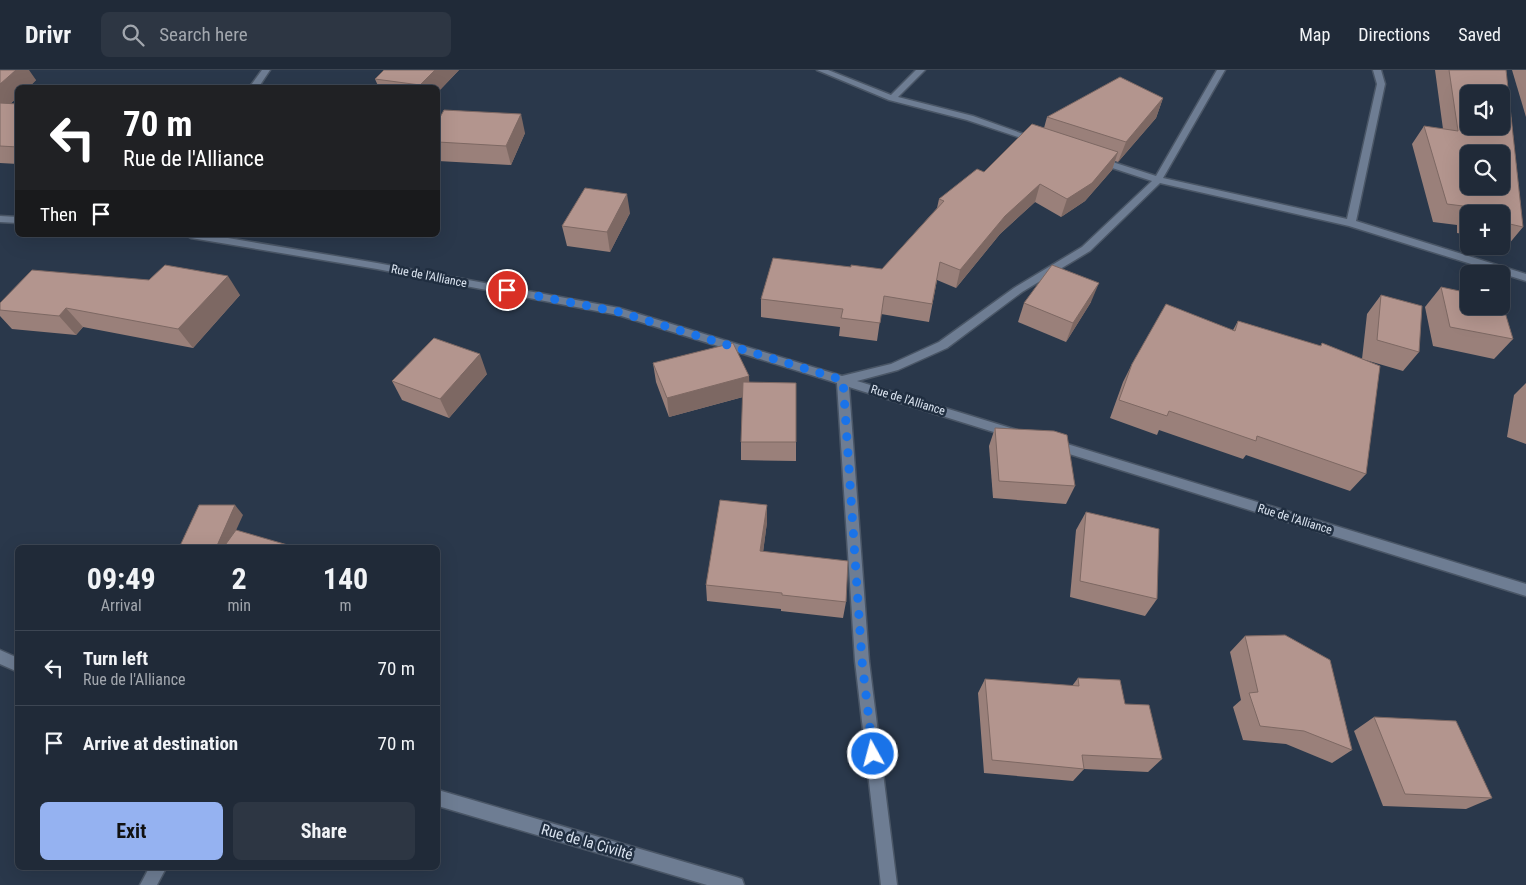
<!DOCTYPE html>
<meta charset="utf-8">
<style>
body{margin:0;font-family:"Roboto Condensed",sans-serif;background:#2d3643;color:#f1f3f6;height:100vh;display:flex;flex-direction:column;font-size:19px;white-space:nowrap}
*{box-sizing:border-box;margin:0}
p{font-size:16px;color:#a2a7ae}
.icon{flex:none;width:28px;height:28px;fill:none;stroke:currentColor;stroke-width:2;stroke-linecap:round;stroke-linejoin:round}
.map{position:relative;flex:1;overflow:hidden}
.sheet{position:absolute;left:15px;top:475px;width:425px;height:325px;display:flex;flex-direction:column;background:#202a38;border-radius:8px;box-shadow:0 5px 20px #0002,0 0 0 1px #3d4653}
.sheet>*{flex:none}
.banner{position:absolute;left:15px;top:15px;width:425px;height:152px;border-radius:8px;box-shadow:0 5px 20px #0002,0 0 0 1px #3d4653;background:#202124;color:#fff;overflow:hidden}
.buttons{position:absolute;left:1460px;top:15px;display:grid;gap:10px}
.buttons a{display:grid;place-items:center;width:50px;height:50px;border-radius:8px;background:#202a38;box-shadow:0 5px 20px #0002,0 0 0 1px #3d4653;font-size:25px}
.pin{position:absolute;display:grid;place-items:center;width:42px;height:42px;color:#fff;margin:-21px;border:2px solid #fff;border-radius:50%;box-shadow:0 1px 5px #0007}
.me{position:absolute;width:55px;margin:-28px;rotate:353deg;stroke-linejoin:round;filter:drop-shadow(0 0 4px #0008)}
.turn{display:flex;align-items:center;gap:18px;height:105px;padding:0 25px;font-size:22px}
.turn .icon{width:65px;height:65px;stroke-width:2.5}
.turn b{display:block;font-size:35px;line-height:42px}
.then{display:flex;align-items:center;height:48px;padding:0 25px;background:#0003;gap:10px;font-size:19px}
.eta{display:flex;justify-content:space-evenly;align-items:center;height:85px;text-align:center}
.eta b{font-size:30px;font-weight:700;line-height:35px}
.button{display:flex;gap:10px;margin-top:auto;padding:10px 25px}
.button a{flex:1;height:58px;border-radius:8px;background:#95b2f1;color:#111;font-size:20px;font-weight:700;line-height:58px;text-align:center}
.button a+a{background:#2d3643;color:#f1f3f6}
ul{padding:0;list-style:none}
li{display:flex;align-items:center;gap:15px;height:75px;padding:0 25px;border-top:1px solid #3d4653}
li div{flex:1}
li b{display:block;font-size:19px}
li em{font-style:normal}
header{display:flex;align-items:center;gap:30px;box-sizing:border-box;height:70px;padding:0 25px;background:#202a38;border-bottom:1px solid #3d4653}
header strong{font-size:24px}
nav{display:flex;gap:28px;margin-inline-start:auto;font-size:18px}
.search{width:350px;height:45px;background:#2d3643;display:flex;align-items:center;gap:12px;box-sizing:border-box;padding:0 18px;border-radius:8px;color:#a2a7ae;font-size:19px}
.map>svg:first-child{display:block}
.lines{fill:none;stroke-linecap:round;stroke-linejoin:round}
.lane-casing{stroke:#4a5666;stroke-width:3}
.street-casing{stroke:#4a5666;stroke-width:3}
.lane{fill:#6e7d93;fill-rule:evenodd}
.street{fill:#6e7d93;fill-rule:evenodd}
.wall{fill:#9a807a}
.shaded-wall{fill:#7d6863}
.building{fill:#b3958e;stroke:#7d6863;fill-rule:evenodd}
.route{stroke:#1a73e8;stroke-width:9;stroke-dasharray:0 16.2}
.labels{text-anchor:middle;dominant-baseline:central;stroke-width:5;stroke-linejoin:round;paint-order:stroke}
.street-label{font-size:12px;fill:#dbe4f0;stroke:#202e40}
.near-street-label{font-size:15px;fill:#dbe4f0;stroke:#202e40}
</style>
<header>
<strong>Drivr</strong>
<div class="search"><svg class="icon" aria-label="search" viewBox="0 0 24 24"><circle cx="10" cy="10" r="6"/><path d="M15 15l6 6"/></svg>Search here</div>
<nav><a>Map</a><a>Directions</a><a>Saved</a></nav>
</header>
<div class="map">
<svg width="1526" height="815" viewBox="0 0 1526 815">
<rect width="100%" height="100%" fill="#2a384b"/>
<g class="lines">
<defs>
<polygon id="lane" points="262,0 270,0 258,18 249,18"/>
<g id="street">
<polygon points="817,0 828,0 891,25 916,0 925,0 898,27 973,46 1040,70 1033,72 967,50 889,30"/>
<polygon points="1217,0 1225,0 1163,108 1347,149 1377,14 1373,0 1381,0 1385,14 1356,151 1526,204 1526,211 1349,156 1160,113 1090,181 1022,222 947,278 898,300 857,311 1017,360 1019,363 1017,366 1013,368 849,317 869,591 897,815 881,815 855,591 837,313 618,245 377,199 191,168 186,165 210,165 377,193 619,238 842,306 891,294 939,272 1014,218 1082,177 1152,111 1094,92 1094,88 1100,88 1156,106"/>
<polygon points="0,146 18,147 18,153 0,152"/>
<polygon points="1054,370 1526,514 1526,526 1050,378 1048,375 1050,372"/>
<polygon points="0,580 18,588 18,602 0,594"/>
<polygon points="438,720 736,807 742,809 744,815 707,815 438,736"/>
<polygon points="149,798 166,798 157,815 140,815"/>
</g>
</defs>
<!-- lane casing -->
<use href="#lane" class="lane-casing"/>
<!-- street casing -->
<use href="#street" class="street-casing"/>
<!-- lane -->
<use href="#lane" class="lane"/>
<!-- street -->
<use href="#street" class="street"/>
</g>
<!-- wall -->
<g class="wall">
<polygon points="0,0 36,10 28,18 18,18 18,27 10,34 18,34 18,94 0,93"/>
<polygon points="459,0 438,22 438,18 379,18 375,9"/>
<polygon points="1435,0 1506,0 1523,157 1508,175 1501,173 1501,144 1469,144 1469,165 1457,163 1457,155 1433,152 1412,74 1424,56 1443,59"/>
<polygon points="1512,0 1526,0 1526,47"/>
<polygon points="1163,28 1156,48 1118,92 1115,91 1112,100 1085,131 1061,147 1035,132 1000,164 956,218 937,210 929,252 881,244 877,271 839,266 840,257 761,247 761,229 882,199 937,138 939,129 984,102 1044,58 1047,47"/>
<polygon points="438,51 525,63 511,95 438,91"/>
<polygon points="630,143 610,182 567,176 562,156"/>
<polygon points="1441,217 1513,269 1494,289 1433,276 1425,237"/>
<polygon points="240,225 193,278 83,257 76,265 12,259 0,246 0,233"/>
<polygon points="1381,225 1419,282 1403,301 1362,289 1366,404 1350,421 1246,385 1243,389 1159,360 1157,365 1110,348 1123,312 1132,294 1233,260 1238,251 1320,276 1322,273 1362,289 1367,244"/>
<polygon points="1091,232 1066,272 1018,252 1024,233"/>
<polygon points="653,293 749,306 749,312 796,372 796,391 741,390 741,372 743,327 669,347 656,312"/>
<polygon points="487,304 449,348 402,330 392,311"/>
<polygon points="1526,313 1526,374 1507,367 1514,325"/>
<polygon points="995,358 1075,416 1066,434 993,428 989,376"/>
<polygon points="767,435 767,452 763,482 846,532 843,548 781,541 781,539 707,531 706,515"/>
<polygon points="1086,442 1157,529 1145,546 1070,527 1076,460"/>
<polygon points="1245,566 1352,680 1332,693 1286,674 1243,670 1233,637 1241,630 1230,582"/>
<polygon points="1078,608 1125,634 1162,689 1148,702 1084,699 1073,711 984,703 978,623 985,609 1072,616"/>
<polygon points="1374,647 1492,728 1466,739 1383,736 1354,661"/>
</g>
<!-- shaded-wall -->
<g class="shaded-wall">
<polygon points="16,0 29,0 36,10 28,18 18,18 18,27 0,43 0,14"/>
<polygon points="435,0 459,0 438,22 438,18 421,18 420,15"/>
<polygon points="1163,28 1156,48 1118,92 1126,72"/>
<polygon points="521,44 525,63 511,95 506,76"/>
<polygon points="1118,82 1112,100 1085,131 1061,147 1067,129"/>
<polygon points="1040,114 1035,132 1000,164 956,218 960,200 1005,146"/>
<polygon points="627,124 630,143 610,182 607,162"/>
<polygon points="228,206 240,225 193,278 178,259"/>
<polygon points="1099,213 1091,232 1066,272 1073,253"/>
<polygon points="66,238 83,257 76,265 59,246"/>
<polygon points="480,284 487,304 449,348 440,329"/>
<polygon points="749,306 750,325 669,347 667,328"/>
<polygon points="235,435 243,445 228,478 216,478"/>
<polygon points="767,435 767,452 761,498 760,481"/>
</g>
<!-- building -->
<g class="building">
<polygon points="0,0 16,0 0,14"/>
<polygon points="384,0 435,0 420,15 375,9"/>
<path d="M1449,0H1506L1523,157L1501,152V144H1471V137L1447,134L1424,56L1458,61ZM1469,24H1501V56H1469ZM1469,84H1501V116H1469Z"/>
<polygon points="1120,7 1163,28 1126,72 1047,47"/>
<polygon points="0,33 18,34 18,77 0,76"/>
<polygon points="444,40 521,44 506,76 438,72 438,51"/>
<polygon points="1032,54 1118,82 1092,113 1067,129 1040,114 1005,146 960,200 940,192 932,234 884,226 880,253 841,248 843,239 761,229 773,188 851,197 851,195 882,199 944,131 939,129 977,99 984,102"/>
<polygon points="585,118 627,124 607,162 562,156"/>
<polygon points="165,195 228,206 178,259 66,238 59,246 0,240 0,233 32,200 149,210"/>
<polygon points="1052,195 1099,213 1073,253 1024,233"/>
<polygon points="1441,217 1469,223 1469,236 1501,236 1501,229 1513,269 1450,257"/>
<polygon points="1381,225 1422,236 1419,282 1377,270"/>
<polygon points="1166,234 1235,261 1238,251 1321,276 1322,273 1380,296 1366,404 1257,366 1256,371 1169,341 1167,346 1119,330 1132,294"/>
<polygon points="434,268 480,284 440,329 392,311"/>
<polygon points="733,273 749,306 667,328 653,293"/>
<polygon points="743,312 796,313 796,372 741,372"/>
<polygon points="995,358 1054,361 1067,365 1075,416 999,411"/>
<polygon points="720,430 767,435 760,481 848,491 846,532 782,525 782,523 706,515"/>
<polygon points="199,435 235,435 216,478 179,478"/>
<polygon points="1086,442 1159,459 1157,529 1080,511"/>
<polygon points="236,460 298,478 223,478"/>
<polygon points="1285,565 1330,590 1352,680 1304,661 1260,656 1249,623 1258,622 1245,566"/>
<polygon points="1078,608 1120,610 1125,634 1149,635 1162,689 1082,685 1084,699 992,690 985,609 1079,616"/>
<polygon points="1374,647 1456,651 1492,728 1405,724"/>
</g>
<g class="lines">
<!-- route -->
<polyline class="route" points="507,220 619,242 843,310 862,591 873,684"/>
</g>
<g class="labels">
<!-- street labels -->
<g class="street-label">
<text transform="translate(429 206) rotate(11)">Rue de l'Alliance</text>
<text transform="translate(908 330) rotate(17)">Rue de l'Alliance</text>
<text transform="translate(1295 449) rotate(17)">Rue de l'Alliance</text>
</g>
<!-- near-street labels -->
<g class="near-street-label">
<text transform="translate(587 772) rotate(16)">Rue de la Civilté</text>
</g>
</g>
</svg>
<div class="buttons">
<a><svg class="icon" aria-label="sound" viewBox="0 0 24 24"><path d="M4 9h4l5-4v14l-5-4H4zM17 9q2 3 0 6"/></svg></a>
<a><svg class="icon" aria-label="search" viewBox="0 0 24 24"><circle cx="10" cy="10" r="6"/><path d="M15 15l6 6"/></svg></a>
<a>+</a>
<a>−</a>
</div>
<div class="pin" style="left:507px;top:220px;background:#d93025"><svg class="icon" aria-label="arrive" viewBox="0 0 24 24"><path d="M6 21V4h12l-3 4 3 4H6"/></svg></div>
<svg class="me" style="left:873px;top:684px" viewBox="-20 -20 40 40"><circle r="17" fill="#1a73e8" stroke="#fff" stroke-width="3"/><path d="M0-11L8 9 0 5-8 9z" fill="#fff"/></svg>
<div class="banner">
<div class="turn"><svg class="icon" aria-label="left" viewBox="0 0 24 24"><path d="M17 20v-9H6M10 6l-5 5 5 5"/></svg><div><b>70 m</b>Rue de l'Alliance</div></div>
<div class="then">Then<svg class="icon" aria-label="arrive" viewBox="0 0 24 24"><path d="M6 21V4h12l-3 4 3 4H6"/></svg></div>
</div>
<section class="sheet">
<div class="eta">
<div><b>09:49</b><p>Arrival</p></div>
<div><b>2</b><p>min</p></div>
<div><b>140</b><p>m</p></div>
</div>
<ul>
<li><svg class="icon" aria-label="left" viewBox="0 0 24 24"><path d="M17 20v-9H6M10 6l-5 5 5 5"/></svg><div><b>Turn left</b><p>Rue de l'Alliance</p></div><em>70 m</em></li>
<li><svg class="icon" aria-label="arrive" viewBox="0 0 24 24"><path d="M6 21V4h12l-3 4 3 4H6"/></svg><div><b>Arrive at destination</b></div><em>70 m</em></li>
</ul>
<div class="button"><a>Exit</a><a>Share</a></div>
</section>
</div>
